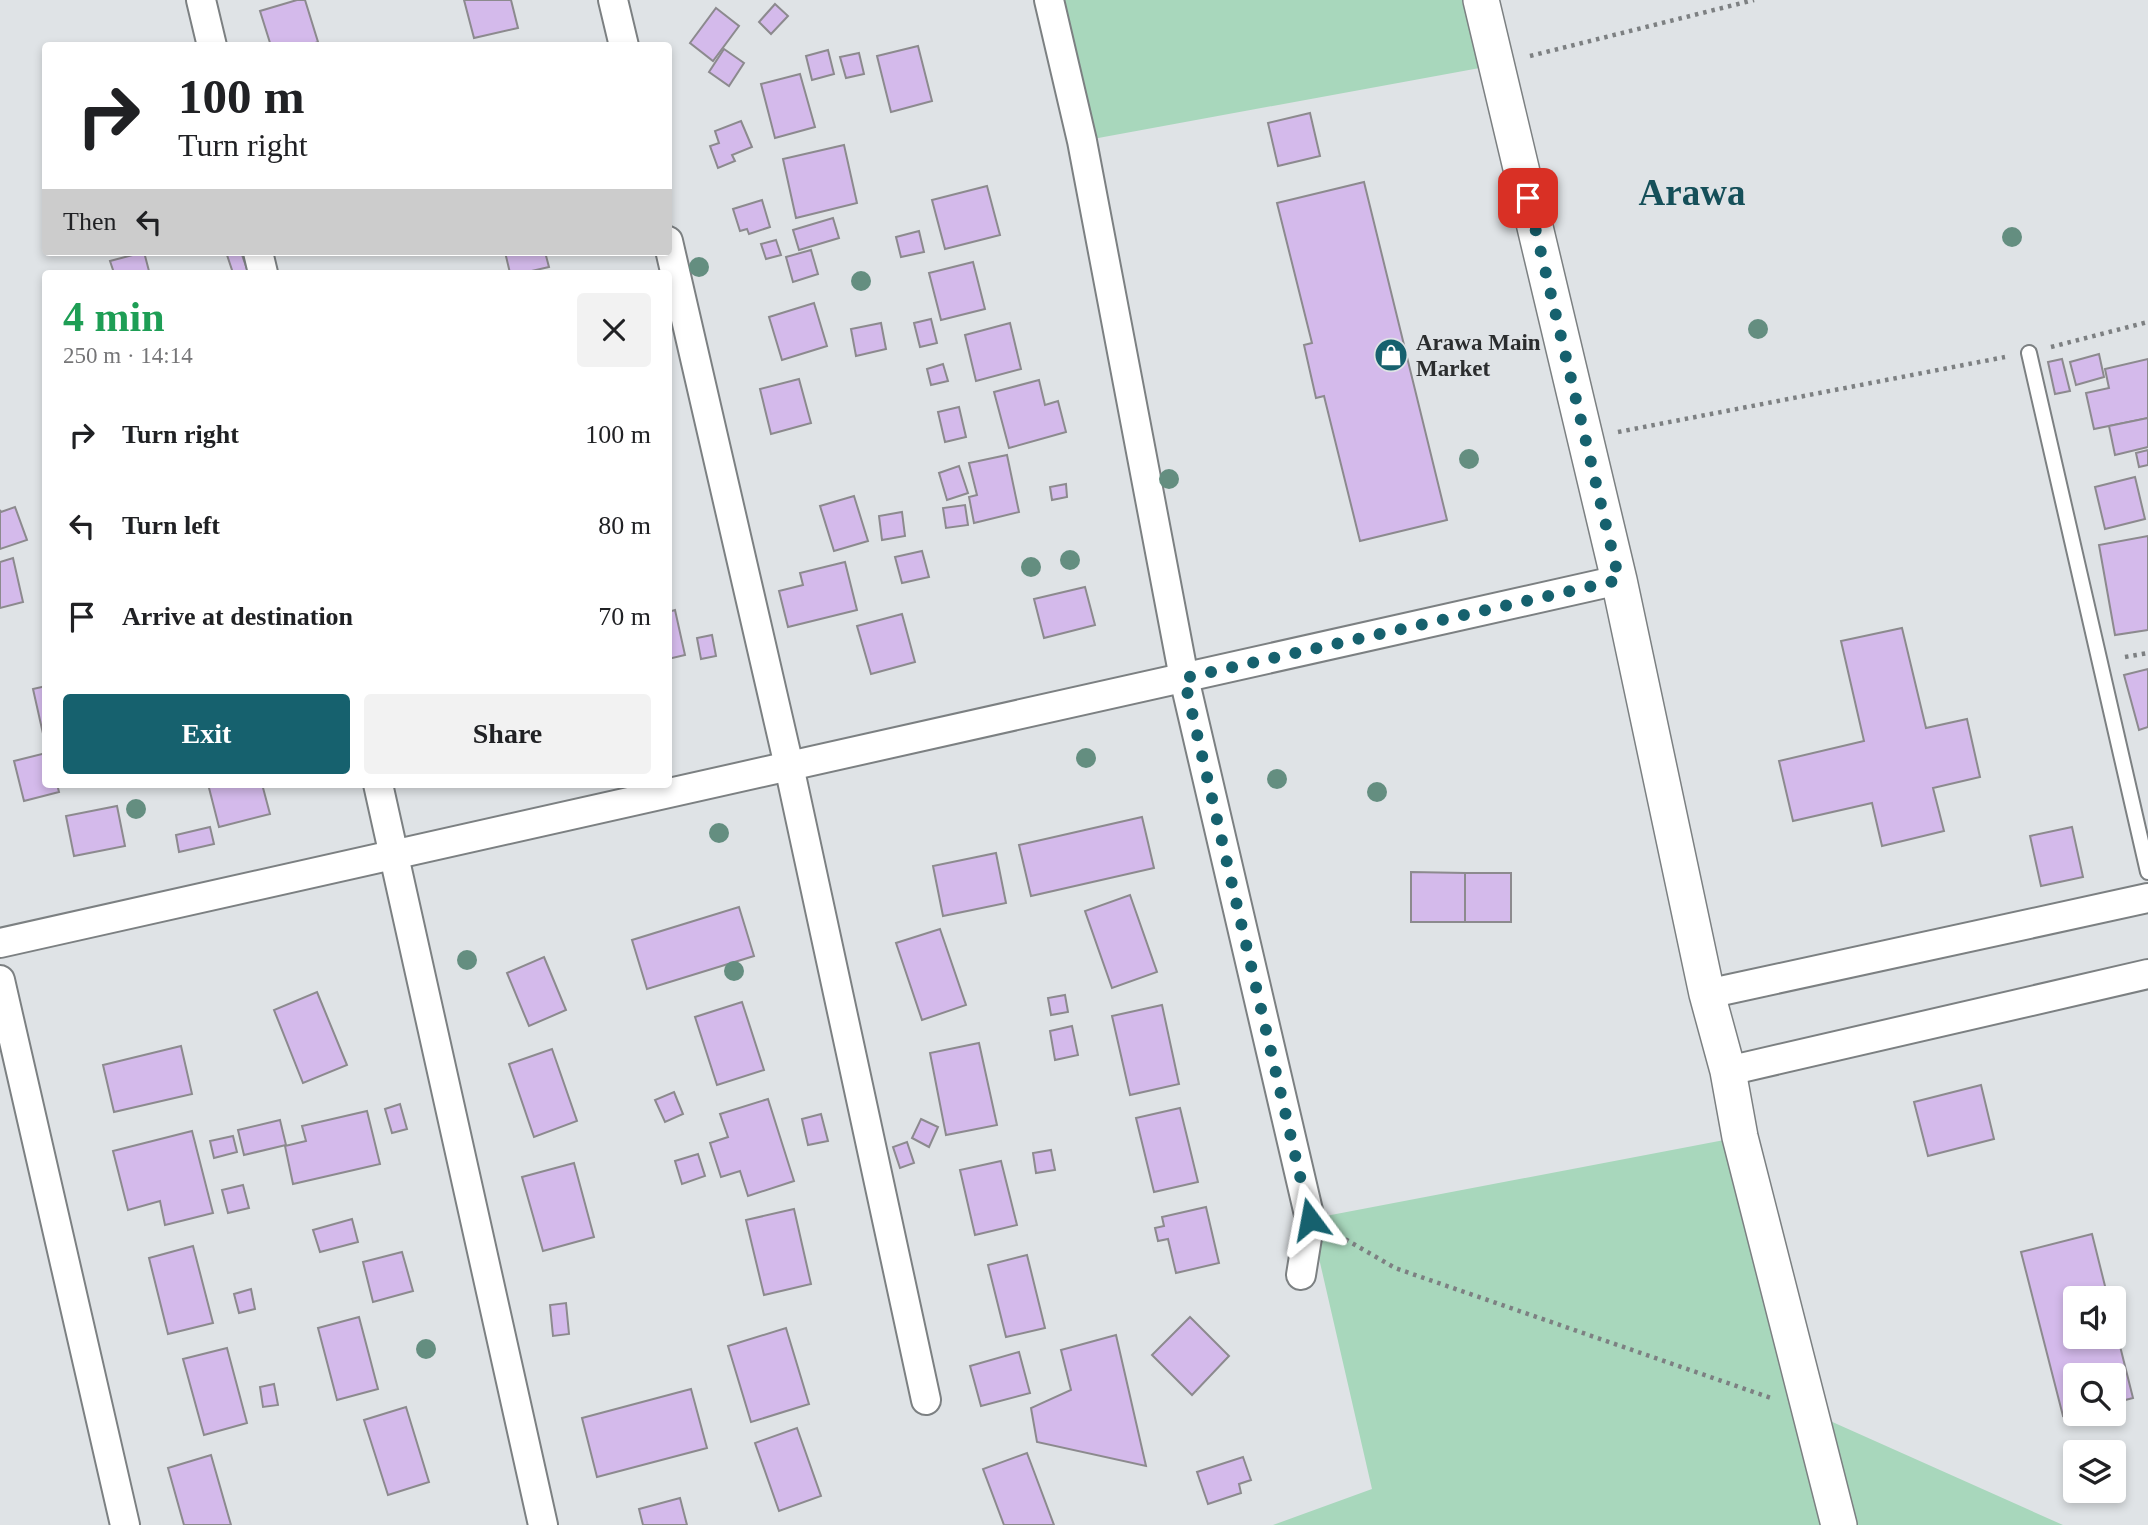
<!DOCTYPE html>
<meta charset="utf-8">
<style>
body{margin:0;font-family:Georgia,serif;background:#f2f2f2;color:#202124;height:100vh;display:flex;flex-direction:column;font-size:26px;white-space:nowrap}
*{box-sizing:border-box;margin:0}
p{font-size:23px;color:#757577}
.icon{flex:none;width:38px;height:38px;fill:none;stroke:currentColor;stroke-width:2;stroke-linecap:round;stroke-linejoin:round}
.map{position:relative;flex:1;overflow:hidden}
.details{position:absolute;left:42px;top:270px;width:630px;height:518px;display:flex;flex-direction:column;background:#fff;border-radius:7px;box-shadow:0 4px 10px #0003}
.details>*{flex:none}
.guide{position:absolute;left:42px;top:42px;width:630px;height:214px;border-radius:7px;box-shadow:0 4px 10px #0003;background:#fff;color:#202124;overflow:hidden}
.tools{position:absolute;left:2063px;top:1286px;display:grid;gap:14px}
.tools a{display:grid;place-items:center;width:63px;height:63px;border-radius:7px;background:#fff;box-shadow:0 4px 10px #0003;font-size:35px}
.pin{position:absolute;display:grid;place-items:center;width:60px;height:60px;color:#fff;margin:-30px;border-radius:14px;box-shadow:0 4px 10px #0006}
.me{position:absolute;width:77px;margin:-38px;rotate:347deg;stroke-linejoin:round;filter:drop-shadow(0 0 5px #0008)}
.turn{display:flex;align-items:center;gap:24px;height:147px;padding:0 21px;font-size:32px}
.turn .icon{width:91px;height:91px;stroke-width:2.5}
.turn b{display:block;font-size:49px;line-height:60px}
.then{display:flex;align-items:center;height:66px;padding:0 21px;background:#0003;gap:14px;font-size:26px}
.round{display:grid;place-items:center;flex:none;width:74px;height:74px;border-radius:7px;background:#f2f2f2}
.summary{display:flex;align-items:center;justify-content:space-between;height:119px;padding:0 21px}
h1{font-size:42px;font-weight:700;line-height:52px;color:#1e9e55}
.action{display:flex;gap:14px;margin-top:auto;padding:14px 21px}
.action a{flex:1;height:80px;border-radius:7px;background:#16616e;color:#fff;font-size:28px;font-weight:700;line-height:80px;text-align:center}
.action a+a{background:#f2f2f2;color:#202124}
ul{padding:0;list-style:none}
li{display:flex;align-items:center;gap:21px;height:91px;padding:0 21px}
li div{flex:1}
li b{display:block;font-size:26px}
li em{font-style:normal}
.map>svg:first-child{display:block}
.green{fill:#a8d7bc}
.building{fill:#d4baeb;stroke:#8c8a8e;stroke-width:2}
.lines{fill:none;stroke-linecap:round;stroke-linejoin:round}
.service-casing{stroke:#7c8082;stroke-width:18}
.minor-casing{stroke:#7c8082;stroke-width:32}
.tertiary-casing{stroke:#7c8082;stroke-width:38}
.path{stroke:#7d8082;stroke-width:4.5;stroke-dasharray:3.5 5;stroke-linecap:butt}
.service{stroke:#fff;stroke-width:14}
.minor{stroke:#fff;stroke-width:28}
.tertiary{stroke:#fff;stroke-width:35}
.tree{fill:#648e80}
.route{stroke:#16616e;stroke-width:12;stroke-dasharray:0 21.6}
.labels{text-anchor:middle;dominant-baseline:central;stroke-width:6;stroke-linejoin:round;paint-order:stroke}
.poi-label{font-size:23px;font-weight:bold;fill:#2b2d2e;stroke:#dfe3e6;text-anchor:start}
.town-label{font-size:37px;font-weight:bold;fill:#154f59;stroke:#dfe3e6}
</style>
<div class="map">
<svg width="2148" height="1525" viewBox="0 0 2148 1525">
<rect width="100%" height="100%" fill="#dfe3e6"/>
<!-- green -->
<g class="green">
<polygon points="1049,0 1481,0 1496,65 1082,141"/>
<polygon points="1740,1137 1810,1412 2063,1525 1273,1525 1372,1489 1310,1219"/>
</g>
<!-- building -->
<g class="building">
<polygon points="297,0 305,0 318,42 307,46 271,46 260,11"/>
<polygon points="464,0 511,0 518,28 474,38"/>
<polygon points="775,4 788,16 771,34 759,22"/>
<polygon points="716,8 739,26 713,61 690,43"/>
<polygon points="918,46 932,101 891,112 877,56"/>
<polygon points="724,49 744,63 729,86 709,72"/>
<polygon points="828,50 834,74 812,80 806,56"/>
<polygon points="859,53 864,74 846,78 840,57"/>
<polygon points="800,74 815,127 775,138 761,84"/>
<polygon points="1310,113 1320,156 1278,166 1268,123"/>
<polygon points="741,121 752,147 732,155 735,161 718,168 710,146 719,143 715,131"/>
<polygon points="844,145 857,203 796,218 783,159"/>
<polygon points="1364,182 1447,520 1360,541 1324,396 1316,398 1304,345 1312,343 1277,203"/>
<polygon points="987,186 1000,235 945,249 932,200"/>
<polygon points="762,200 770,227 749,234 747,229 740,231 733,209"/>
<polygon points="833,218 839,238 799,250 793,230"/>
<polygon points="919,231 924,252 901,257 896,237"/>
<polygon points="776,240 781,255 766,259 761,244"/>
<polygon points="811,250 818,274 793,282 786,257"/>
<polygon points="144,252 149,271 114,273 110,261"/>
<polygon points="226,252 241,252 248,272 233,273"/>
<polygon points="505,252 545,252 549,267 523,273 510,273"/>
<polygon points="973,262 985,309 941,320 929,273"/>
<polygon points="814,303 827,346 782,360 769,317"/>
<polygon points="931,319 937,343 920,347 914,323"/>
<polygon points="881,323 886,349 856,356 851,329"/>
<polygon points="1010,323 1021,369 976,381 965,335"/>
<polygon points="2099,354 2104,377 2076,385 2070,362"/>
<polygon points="2062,359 2070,391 2055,394 2048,362"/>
<polygon points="2148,359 2148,418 2094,429 2086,393 2109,388 2105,369"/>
<polygon points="943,364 948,381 931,385 927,369"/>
<polygon points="799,379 811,423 771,434 760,389"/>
<polygon points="1039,380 1045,405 1058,401 1066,432 1009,448 994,392"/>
<polygon points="959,407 966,437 945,442 938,412"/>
<polygon points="2148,418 2148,447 2115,455 2109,426"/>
<polygon points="2148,450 2148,465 2139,467 2136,453"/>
<polygon points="1007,455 1019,512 974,523 969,497 977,495 969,463"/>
<polygon points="959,466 968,493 947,500 939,473"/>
<polygon points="2135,477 2145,519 2105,529 2095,487"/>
<polygon points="1066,484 1067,497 1052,500 1050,487"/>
<polygon points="854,496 868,541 834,551 820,506"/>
<polygon points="965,505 968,525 946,528 943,508"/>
<polygon points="15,507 27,540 0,549 0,510 1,512"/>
<polygon points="902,512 905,536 882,540 879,516"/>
<polygon points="2148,536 2148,630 2115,635 2099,545"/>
<polygon points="922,551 929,577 902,583 895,557"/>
<polygon points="13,558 23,602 0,608 0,562"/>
<polygon points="845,562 857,610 788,627 779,591 803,585 800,573"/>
<polygon points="1085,587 1095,625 1044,638 1034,599"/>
<polygon points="675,610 685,655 668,659 668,612"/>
<polygon points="902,614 915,662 871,674 857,626"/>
<polygon points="1902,628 1926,728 1967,719 1980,777 1933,788 1944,831 1882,846 1872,803 1793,821 1779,761 1864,741 1841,641"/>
<polygon points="712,635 716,656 701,659 697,638"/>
<polygon points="2148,669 2148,727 2139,730 2124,675"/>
<polygon points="46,686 46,737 44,738 33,689"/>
<polygon points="46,753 46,784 57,784 59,792 24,801 14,761"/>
<polygon points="208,784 262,784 270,814 219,827"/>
<polygon points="117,806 125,846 74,856 66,816"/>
<polygon points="1142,817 1154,868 1031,896 1019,845"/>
<polygon points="210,827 214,844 179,852 176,835"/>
<polygon points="2072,827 2083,877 2041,886 2030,836"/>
<polygon points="996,853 1006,903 943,916 933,866"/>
<polygon points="1411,872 1465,873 1465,922 1411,922"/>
<rect x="1465" y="873" width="46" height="49"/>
<polygon points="1130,895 1157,972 1112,988 1085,911"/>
<polygon points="739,907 754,956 647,989 632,940"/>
<polygon points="940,929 966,1005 922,1020 896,943"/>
<polygon points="544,957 566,1010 529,1026 507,973"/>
<polygon points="317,992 347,1065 303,1083 274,1010"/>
<polygon points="1065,995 1068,1012 1051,1015 1048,998"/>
<polygon points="742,1002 764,1070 717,1085 695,1017"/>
<polygon points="1162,1005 1179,1084 1130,1095 1112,1016"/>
<polygon points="1072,1026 1078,1055 1055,1060 1050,1031"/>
<polygon points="979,1043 997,1125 946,1135 930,1053"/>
<polygon points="181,1046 192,1094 114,1112 103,1065"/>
<polygon points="552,1049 577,1121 534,1137 509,1064"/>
<polygon points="1981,1085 1994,1139 1928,1156 1914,1102"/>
<polygon points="674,1092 683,1114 665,1122 655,1100"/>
<polygon points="768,1099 794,1181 748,1196 740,1171 721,1177 710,1143 728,1137 720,1114"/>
<polygon points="400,1104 407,1129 392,1133 385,1109"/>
<polygon points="1180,1108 1198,1182 1154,1192 1136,1118"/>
<polygon points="367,1111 380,1164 293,1184 285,1146 306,1141 302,1126"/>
<polygon points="821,1114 828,1141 808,1145 802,1119"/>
<polygon points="921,1119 938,1127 929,1147 912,1138"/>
<polygon points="280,1120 286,1145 244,1155 238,1130"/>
<polygon points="192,1131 213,1213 165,1225 160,1201 128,1210 113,1151"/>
<polygon points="233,1136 237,1152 214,1158 210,1141"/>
<polygon points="907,1142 914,1163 900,1168 893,1147"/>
<polygon points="1051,1150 1055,1170 1036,1173 1033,1153"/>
<polygon points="698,1154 705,1176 682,1184 675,1161"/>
<polygon points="1001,1161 1017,1225 975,1235 960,1170"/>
<polygon points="574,1163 594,1237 543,1251 522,1177"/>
<polygon points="243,1185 249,1208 228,1213 222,1190"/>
<polygon points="1206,1207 1219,1263 1176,1273 1168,1239 1158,1241 1155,1228 1164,1226 1162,1217"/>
<polygon points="794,1209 811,1284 764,1295 746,1220"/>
<polygon points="352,1219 358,1242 320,1252 313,1230"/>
<polygon points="2092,1234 2108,1298 2076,1298 2076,1337 2114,1337 2114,1322 2133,1398 2114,1403 2114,1376 2076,1376 2076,1412 2063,1416 2021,1252"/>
<polygon points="193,1246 213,1323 168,1334 149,1258"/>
<polygon points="402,1252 413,1291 373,1302 363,1262"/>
<polygon points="1027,1255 1045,1328 1006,1337 988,1265"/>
<polygon points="251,1289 255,1309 239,1313 234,1294"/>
<polygon points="566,1303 569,1334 553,1336 550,1305"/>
<polygon points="359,1317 378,1389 337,1400 318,1328"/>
<polygon points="1190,1317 1229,1356 1192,1395 1152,1355"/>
<polygon points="786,1328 809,1404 751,1422 728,1346"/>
<polygon points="1116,1335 1146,1466 1037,1442 1031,1408 1071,1390 1061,1350"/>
<polygon points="227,1348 247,1423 204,1435 183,1359"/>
<polygon points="1019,1352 1030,1393 981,1406 970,1366"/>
<polygon points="274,1384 278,1405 263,1407 260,1387"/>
<polygon points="691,1389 707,1448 597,1477 582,1418"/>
<polygon points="406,1407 429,1482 388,1495 364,1420"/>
<polygon points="797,1428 821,1496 779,1511 755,1443"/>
<polygon points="1027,1453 1054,1525 1004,1525 983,1469"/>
<polygon points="211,1455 231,1525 184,1525 168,1468"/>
<polygon points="1243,1457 1251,1480 1239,1484 1241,1493 1208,1504 1197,1472"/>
<polygon points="680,1498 687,1525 643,1525 639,1509"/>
</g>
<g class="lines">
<defs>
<polyline id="service" points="2029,353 2148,872"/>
<g id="minor">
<polyline points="201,0 212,46"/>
<polyline points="613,0 624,46"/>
<polyline points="1049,0 1082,141 1184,678 1310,1219 1301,1275"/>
<polyline points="668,241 789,766 926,1400"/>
<polyline points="258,252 263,273"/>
<polyline points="378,784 543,1525"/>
<polyline points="0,943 1619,580"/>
<polyline points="0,980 125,1525"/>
<polyline points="1707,994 2148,898"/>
<polyline points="1728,1071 2148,974"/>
</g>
<polyline id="tertiary" points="1481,0 1619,580 1707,994 1728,1071 1740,1137 1839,1525"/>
</defs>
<!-- service casing -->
<use href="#service" class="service-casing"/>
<!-- minor casing -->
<use href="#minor" class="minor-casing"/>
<!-- tertiary casing -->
<use href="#tertiary" class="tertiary-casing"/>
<!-- path -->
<g class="path">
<polyline points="1530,56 1754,0"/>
<polyline points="2051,347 2148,322"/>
<polyline points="1618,432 2005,357"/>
<polyline points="2125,657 2148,653"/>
<polyline points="1338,1235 1395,1268 1771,1398"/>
</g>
<!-- service -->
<use href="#service" class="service"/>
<!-- minor -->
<use href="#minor" class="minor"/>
<!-- tertiary -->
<use href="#tertiary" class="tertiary"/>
</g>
<!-- trees -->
<g class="tree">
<circle cx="2012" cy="237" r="10"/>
<circle cx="699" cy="267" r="10"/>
<circle cx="861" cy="281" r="10"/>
<circle cx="1758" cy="329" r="10"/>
<circle cx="1469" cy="459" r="10"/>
<circle cx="1169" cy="479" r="10"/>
<circle cx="1070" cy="560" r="10"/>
<circle cx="1031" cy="567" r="10"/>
<circle cx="1086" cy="758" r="10"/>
<circle cx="1277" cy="779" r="10"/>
<circle cx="1377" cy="792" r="10"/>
<circle cx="136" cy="809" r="10"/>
<circle cx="719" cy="833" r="10"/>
<circle cx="467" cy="960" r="10"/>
<circle cx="734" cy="971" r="10"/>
<circle cx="426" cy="1349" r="10"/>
</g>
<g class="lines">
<!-- route -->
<polyline class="route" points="1310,1219 1184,678 1619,580 1528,198"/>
</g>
<!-- icons -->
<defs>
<symbol id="shop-disc" viewBox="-11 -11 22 22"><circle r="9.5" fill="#16616e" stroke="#dfe3e6"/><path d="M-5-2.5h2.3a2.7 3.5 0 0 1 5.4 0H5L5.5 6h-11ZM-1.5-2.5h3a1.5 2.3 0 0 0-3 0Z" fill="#fff"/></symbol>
</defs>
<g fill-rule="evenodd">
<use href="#shop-disc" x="1372" y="336" width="38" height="38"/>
</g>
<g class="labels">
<!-- poi labels -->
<g class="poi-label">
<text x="1416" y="342">Arawa Main<tspan x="1416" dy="26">Market</tspan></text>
</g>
<!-- town labels -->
<g class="town-label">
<text x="1692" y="192">Arawa</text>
</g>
</g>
</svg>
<div class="tools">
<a><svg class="icon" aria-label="sound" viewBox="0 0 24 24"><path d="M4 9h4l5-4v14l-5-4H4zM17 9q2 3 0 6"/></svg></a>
<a><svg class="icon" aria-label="search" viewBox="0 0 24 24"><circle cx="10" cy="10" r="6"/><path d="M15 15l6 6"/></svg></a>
<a><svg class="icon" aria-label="layers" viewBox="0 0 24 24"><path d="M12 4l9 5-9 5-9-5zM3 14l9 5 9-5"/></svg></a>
</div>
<div class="pin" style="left:1528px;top:198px;background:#d93025"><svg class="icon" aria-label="arrive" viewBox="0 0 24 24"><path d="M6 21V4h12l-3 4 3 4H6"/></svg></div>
<svg class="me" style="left:1310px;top:1219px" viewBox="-20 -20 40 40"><path d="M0-17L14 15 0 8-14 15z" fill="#16616e" stroke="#fff" stroke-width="4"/></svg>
<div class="guide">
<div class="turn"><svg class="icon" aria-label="right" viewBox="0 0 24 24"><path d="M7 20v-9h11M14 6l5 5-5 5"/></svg><div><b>100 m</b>Turn right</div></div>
<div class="then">Then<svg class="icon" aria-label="left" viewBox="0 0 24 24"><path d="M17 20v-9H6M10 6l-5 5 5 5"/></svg></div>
</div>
<section class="details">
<div class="summary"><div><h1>4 min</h1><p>250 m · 14:14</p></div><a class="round"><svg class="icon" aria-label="close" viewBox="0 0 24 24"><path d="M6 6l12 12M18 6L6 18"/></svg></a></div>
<ul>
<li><svg class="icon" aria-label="right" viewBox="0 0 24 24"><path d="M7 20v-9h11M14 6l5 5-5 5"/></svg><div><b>Turn right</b></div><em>100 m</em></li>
<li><svg class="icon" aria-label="left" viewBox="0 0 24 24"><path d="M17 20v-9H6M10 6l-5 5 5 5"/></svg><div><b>Turn left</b></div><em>80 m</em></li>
<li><svg class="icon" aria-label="arrive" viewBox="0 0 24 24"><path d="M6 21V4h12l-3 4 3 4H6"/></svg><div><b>Arrive at destination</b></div><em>70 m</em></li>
</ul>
<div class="action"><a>Exit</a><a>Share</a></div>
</section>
</div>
